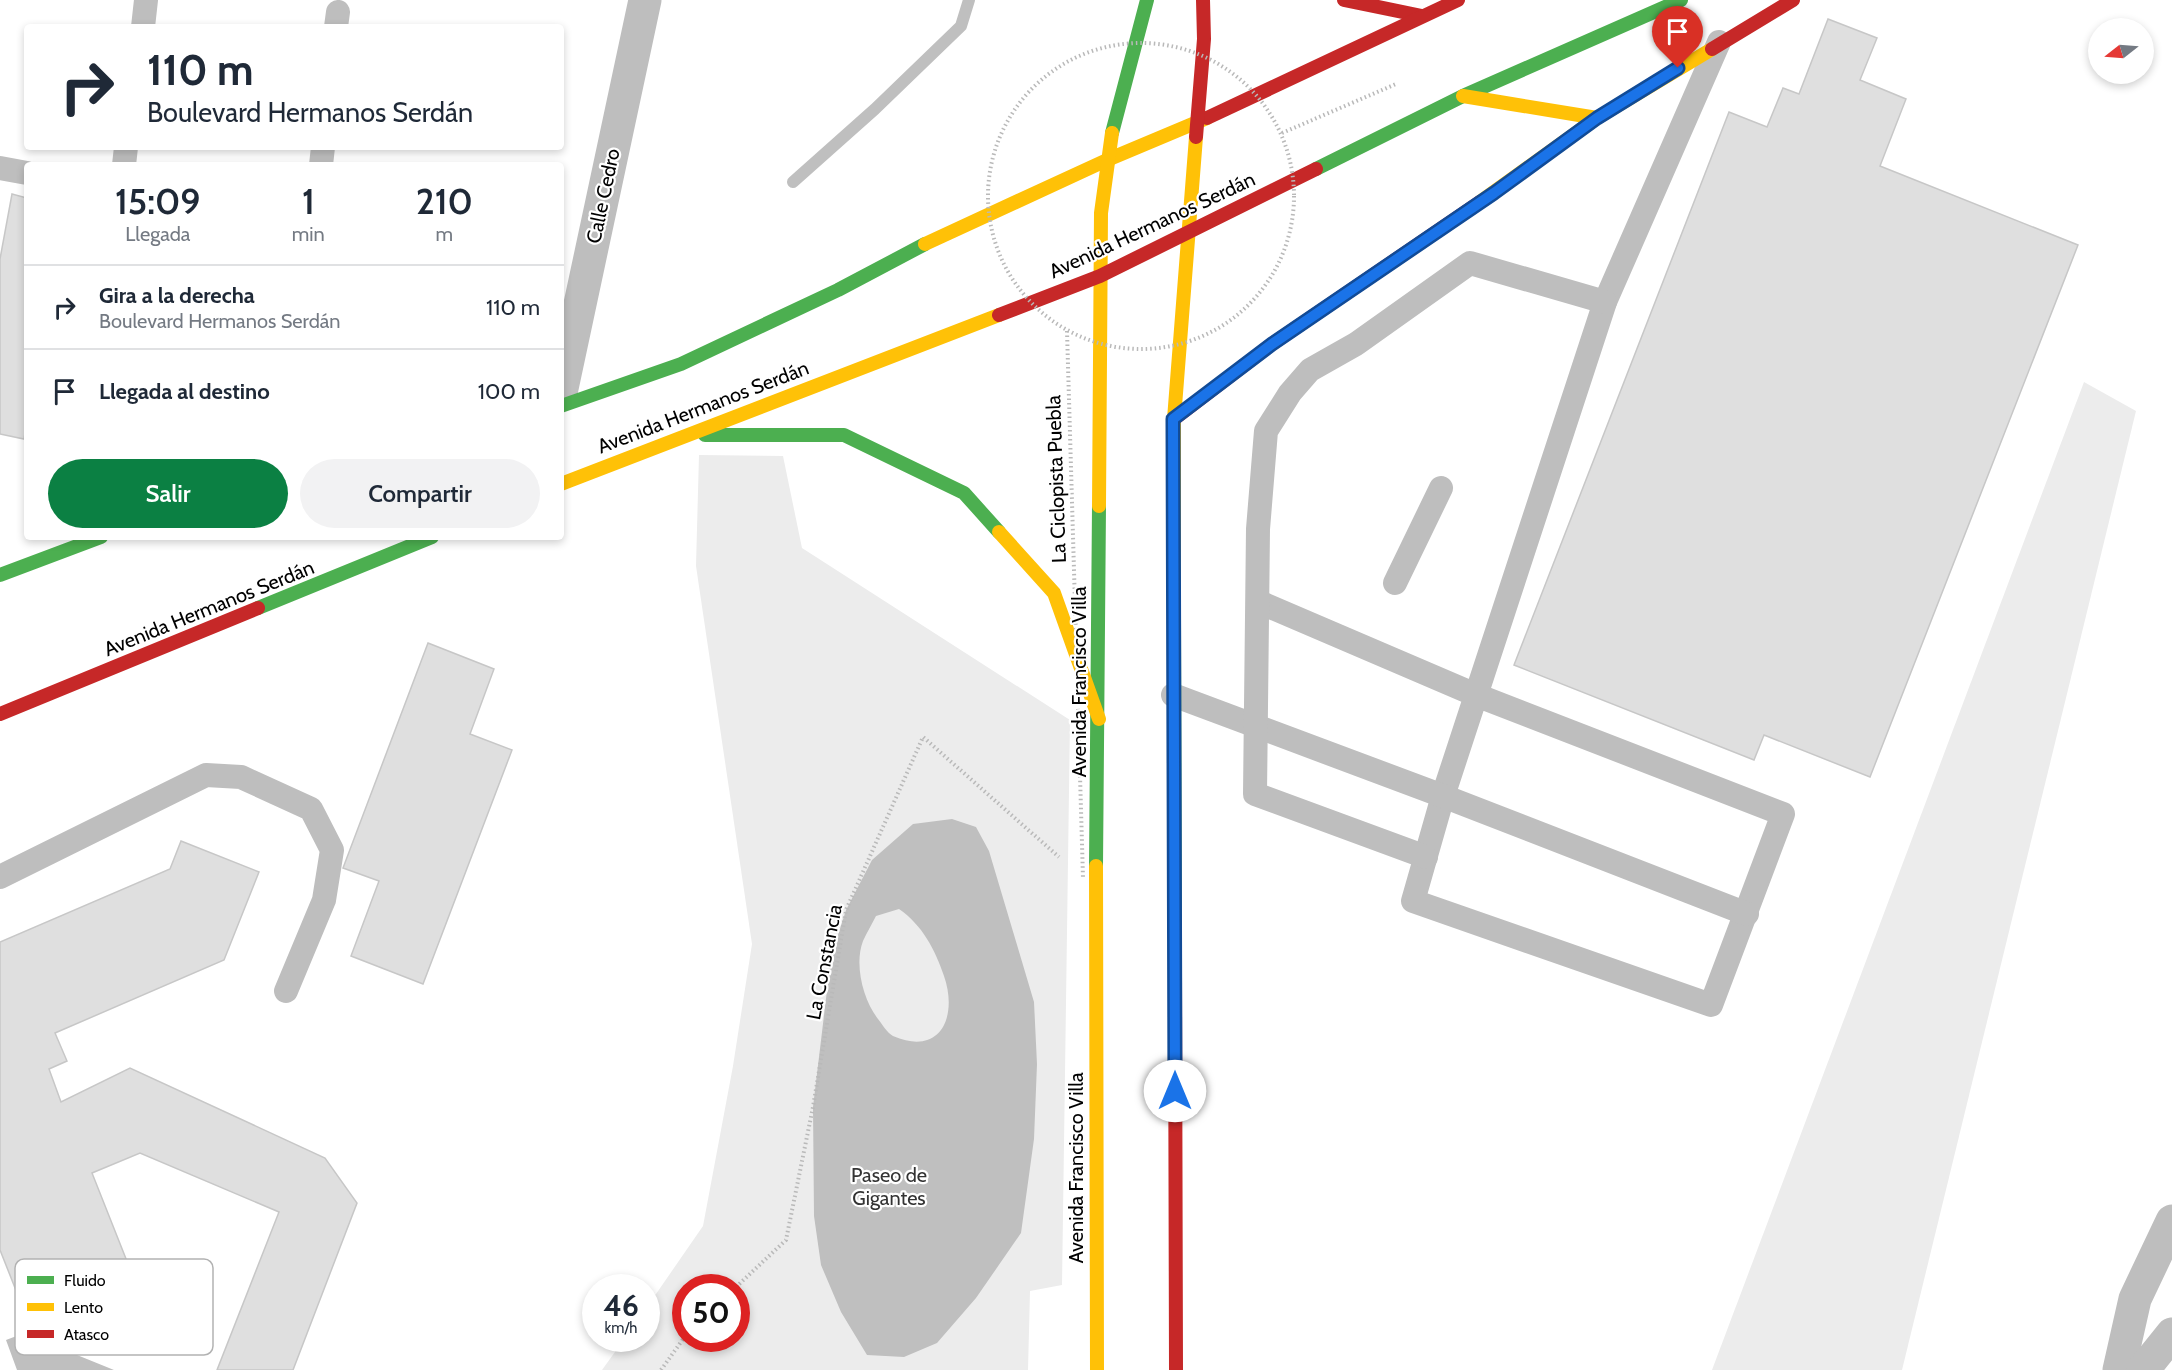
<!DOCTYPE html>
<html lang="es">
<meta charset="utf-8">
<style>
body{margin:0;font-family:Cabin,sans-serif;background:#f2f2f3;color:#1f2937;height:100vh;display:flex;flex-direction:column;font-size:22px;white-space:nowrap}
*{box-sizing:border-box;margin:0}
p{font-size:20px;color:#747a83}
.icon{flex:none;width:33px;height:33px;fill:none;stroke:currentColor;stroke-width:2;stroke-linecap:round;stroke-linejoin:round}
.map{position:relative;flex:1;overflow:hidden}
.drawer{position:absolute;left:24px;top:162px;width:540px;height:378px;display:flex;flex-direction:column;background:#fff;border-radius:6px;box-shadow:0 3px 9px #0003}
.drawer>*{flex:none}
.banner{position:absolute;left:24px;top:24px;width:540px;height:126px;border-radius:6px;box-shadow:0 3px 9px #0003;background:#fff;color:#1f2937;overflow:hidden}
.needle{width:39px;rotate:253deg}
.tools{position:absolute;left:2088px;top:18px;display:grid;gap:12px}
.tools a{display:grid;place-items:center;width:66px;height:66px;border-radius:50%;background:#fff;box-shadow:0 3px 9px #0003;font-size:30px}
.speed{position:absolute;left:582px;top:1274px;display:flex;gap:12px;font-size:30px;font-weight:700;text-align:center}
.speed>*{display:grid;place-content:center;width:78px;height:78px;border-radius:50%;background:#fff;box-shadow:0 3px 9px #0003;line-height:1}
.speed small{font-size:15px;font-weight:400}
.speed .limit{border:9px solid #d22;background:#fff;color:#111}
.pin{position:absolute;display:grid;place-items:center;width:51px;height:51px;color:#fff;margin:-62px -26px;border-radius:50% 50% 50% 0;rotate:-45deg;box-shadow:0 0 6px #0007}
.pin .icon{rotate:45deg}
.me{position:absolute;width:66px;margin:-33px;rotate:0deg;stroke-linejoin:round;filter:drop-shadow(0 0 4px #0008)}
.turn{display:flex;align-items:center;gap:21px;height:126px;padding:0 24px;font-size:27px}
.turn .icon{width:78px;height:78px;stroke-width:2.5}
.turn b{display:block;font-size:42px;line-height:51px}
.eta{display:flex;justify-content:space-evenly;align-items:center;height:102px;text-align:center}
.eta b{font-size:36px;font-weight:600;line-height:42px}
.primary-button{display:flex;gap:12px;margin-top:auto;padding:12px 24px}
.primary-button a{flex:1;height:69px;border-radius:36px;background:#0b8043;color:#fff;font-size:24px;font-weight:600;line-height:69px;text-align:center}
.primary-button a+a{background:#f2f2f3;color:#1f2937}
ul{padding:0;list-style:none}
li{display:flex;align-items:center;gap:18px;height:84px;padding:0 24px;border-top:2px solid #e0e1e3}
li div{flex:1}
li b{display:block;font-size:22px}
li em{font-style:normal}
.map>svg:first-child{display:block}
.green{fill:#ececec;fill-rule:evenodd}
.water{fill:#bfbfbf;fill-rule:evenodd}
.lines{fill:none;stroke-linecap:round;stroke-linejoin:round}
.stream{stroke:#bfbfbf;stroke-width:12}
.building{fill:#dfdfdf;stroke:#c7c7c7;stroke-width:1.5}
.path{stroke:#b9b9b9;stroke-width:4;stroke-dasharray:1.5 3;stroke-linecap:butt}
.lane{stroke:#bebebe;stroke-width:24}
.street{stroke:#bebebe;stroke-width:33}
.fast{stroke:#4caf50;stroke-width:14}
.slow{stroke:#ffc107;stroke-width:14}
.jam{stroke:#c62828;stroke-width:14}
.path-bridge{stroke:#b9b9b9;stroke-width:4;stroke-dasharray:1.5 3;stroke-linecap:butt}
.route-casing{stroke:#114b97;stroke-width:15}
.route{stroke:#1a73e8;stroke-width:10}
.labels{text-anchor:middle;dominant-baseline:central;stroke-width:4.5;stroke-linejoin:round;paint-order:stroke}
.street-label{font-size:20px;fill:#000;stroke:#fff}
.park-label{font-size:20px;fill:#333;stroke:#fff}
.key{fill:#fff;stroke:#b2b2b2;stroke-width:1.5}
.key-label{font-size:16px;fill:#000}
</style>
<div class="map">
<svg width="2172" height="1370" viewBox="0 0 2172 1370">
<rect width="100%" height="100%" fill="#fff"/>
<!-- green -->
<g class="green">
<polygon points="2084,382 2136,411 1902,1370 1712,1370"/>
<path d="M699,455L783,456L802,548L1070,720L1062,1285L1030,1291L1028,1370H602L625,1338H646L647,1307L703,1226L733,1066L752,944L696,566ZM686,1287H736V1338H686Z"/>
</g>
<!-- water -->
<g class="water">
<path d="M952,819L976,827L989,851L1034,1002L1037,1064L1034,1139L1021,1233L976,1298L937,1343L904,1357L867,1355L841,1312L821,1265L814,1216L813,1107L831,957L846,910L872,860L913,824ZM899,909C922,925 935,949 944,976C958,1016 941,1057 893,1036C887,1033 882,1024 878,1019C863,1000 854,964 863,941C867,932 872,924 876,916Z"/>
<polygon points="64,1318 77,1355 114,1370 17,1370 6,1340"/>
</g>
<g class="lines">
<!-- stream -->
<polyline class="stream" points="793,182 875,109 961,26 969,0"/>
</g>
<!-- building -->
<g class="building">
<polygon points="1828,19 1877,38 1860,80 1906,99 1880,166 2078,245 1870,777 1764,735 1754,760 1514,665 1729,112 1767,127 1783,88 1799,94"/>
<polygon points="12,194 27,198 27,422 24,439 0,434 0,259"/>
<polygon points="428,643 494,669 470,734 512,750 423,984 351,956 379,881 343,868"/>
<polygon points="181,841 259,872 224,960 55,1033 67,1061 49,1069 61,1102 130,1068 325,1158 357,1203 293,1370 217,1370 279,1212 140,1153 92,1173 136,1284 42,1321 33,1298 21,1303 0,1250 0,942 170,869"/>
</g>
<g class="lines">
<!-- path -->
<g class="path">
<polyline points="1282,133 1396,84"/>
<polyline points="736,1287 786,1240 813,1107 846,910 923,737 1059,857"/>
<polyline points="661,1370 686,1335"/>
</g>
<!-- lane -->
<g class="lane">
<polyline points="143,27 146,0"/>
<polyline points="336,27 338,12"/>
<polyline points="124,165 126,147"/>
<polyline points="321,165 323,147"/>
<polyline points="0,168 27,173"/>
<polyline points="1395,583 1441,488"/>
<polyline points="1259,602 1476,695 1783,814 1711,1005 1413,901 1443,796 1605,302 1719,42"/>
<polyline points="1173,695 1443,796 1747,914"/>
<polyline points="1426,857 1255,794 1258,529 1266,431 1290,393 1310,370 1356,344 1470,263 1605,302"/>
<polyline points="0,877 206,775 241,777 311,809 332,850 324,900 286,991"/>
</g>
<!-- street -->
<g class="street">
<polyline points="561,393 645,0"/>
<polyline points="2119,1370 2135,1299 2172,1221"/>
<polyline points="2143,1370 2172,1334"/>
</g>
<!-- fast -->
<g class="fast">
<polyline points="1112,133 1147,0"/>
<polyline points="1316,169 1463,96 1681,0"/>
<polyline points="561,406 681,364 838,290 925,244"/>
<polyline points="705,435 844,435 964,493 999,532"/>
<polyline points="0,575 101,537"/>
<polyline points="258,608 432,537"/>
<polyline points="1174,618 1175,976"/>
<polyline points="1096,866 1099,506"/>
</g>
<!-- slow -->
<g class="slow">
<polyline points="1463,96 1597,118"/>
<polyline points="1480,202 1597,118 1712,49"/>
<polyline points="925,244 1107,160 1207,118"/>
<polyline points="561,484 999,315"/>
<polyline points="1099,506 1101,213 1112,133"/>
<polyline points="999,532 1054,593 1099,719"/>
<polyline points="1174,618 1174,419 1196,137"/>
<polyline points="1096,866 1097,1370"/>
</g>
<!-- jam -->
<g class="jam">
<polyline points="1344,0 1422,16"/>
<polyline points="1712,49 1793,0"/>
<polyline points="1207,118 1458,0"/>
<polyline points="1196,137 1204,39 1203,0"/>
<polyline points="999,315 1100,276 1316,169"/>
<polyline points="1174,419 1272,344 1480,202"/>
<polyline points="0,714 258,608"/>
<polyline points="1175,976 1176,1370"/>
</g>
<!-- path-bridge -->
<g class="path-bridge">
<circle cx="1141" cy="196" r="153"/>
<polyline points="1067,331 1083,878"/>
</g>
</g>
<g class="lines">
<defs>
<polyline id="route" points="1175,1091 1173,419 1272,344 1494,193 1597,118 1678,68"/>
</defs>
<!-- route casing -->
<use href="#route" class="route-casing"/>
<!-- route -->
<use href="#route" class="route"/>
</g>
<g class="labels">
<!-- street labels -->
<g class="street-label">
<text transform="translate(603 196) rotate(-78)">Calle Cedro</text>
<text transform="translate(1152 225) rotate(-25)">Avenida Hermanos Serdán</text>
<text transform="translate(703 407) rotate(-21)">Avenida Hermanos Serdán</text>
<text transform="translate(1056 479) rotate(-92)">La Ciclopista Puebla</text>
<text transform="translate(209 608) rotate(-22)">Avenida Hermanos Serdán</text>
<text transform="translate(1079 682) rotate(-90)">Avenida Francisco Villa</text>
<text transform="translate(824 962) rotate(-79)">La Constancia</text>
<text transform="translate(1076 1168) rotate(-90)">Avenida Francisco Villa</text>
</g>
<!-- park labels -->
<g class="park-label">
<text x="889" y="1175">Paseo de<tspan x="889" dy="23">Gigantes</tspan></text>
</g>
</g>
<!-- legend -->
<rect x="15" y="1259" width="198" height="96" rx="9" class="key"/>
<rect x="27" y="1276" width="27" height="8" fill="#4caf50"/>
<rect x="27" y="1303" width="27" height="8" fill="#ffc107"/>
<rect x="27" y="1330" width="27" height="8" fill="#c62828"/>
<g class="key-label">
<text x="64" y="1286">Fluido</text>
<text x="64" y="1313">Lento</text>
<text x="64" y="1340">Atasco</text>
</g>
</svg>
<div class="tools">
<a><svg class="needle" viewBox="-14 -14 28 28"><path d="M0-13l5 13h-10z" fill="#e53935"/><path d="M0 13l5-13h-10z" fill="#747a83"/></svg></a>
</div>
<div class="speed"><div>46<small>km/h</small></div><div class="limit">50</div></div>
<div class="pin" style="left:1678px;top:68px;background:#d93025"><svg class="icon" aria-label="arrive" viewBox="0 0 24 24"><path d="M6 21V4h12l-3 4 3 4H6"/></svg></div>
<svg class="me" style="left:1175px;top:1091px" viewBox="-20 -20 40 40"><circle r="19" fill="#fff"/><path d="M0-13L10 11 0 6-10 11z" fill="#1a73e8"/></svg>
<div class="banner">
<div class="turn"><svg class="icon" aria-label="right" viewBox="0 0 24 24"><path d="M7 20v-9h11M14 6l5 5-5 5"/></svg><div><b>110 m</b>Boulevard Hermanos Serdán</div></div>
</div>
<section class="drawer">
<div class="eta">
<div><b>15:09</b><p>Llegada</p></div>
<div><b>1</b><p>min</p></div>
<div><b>210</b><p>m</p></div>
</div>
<ul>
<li><svg class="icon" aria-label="right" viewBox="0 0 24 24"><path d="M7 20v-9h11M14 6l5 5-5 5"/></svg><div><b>Gira a la derecha</b><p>Boulevard Hermanos Serdán</p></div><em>110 m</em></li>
<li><svg class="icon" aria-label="arrive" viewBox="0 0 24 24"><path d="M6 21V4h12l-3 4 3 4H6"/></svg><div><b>Llegada al destino</b></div><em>100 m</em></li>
</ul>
<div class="primary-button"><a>Salir</a><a>Compartir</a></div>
</section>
</div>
